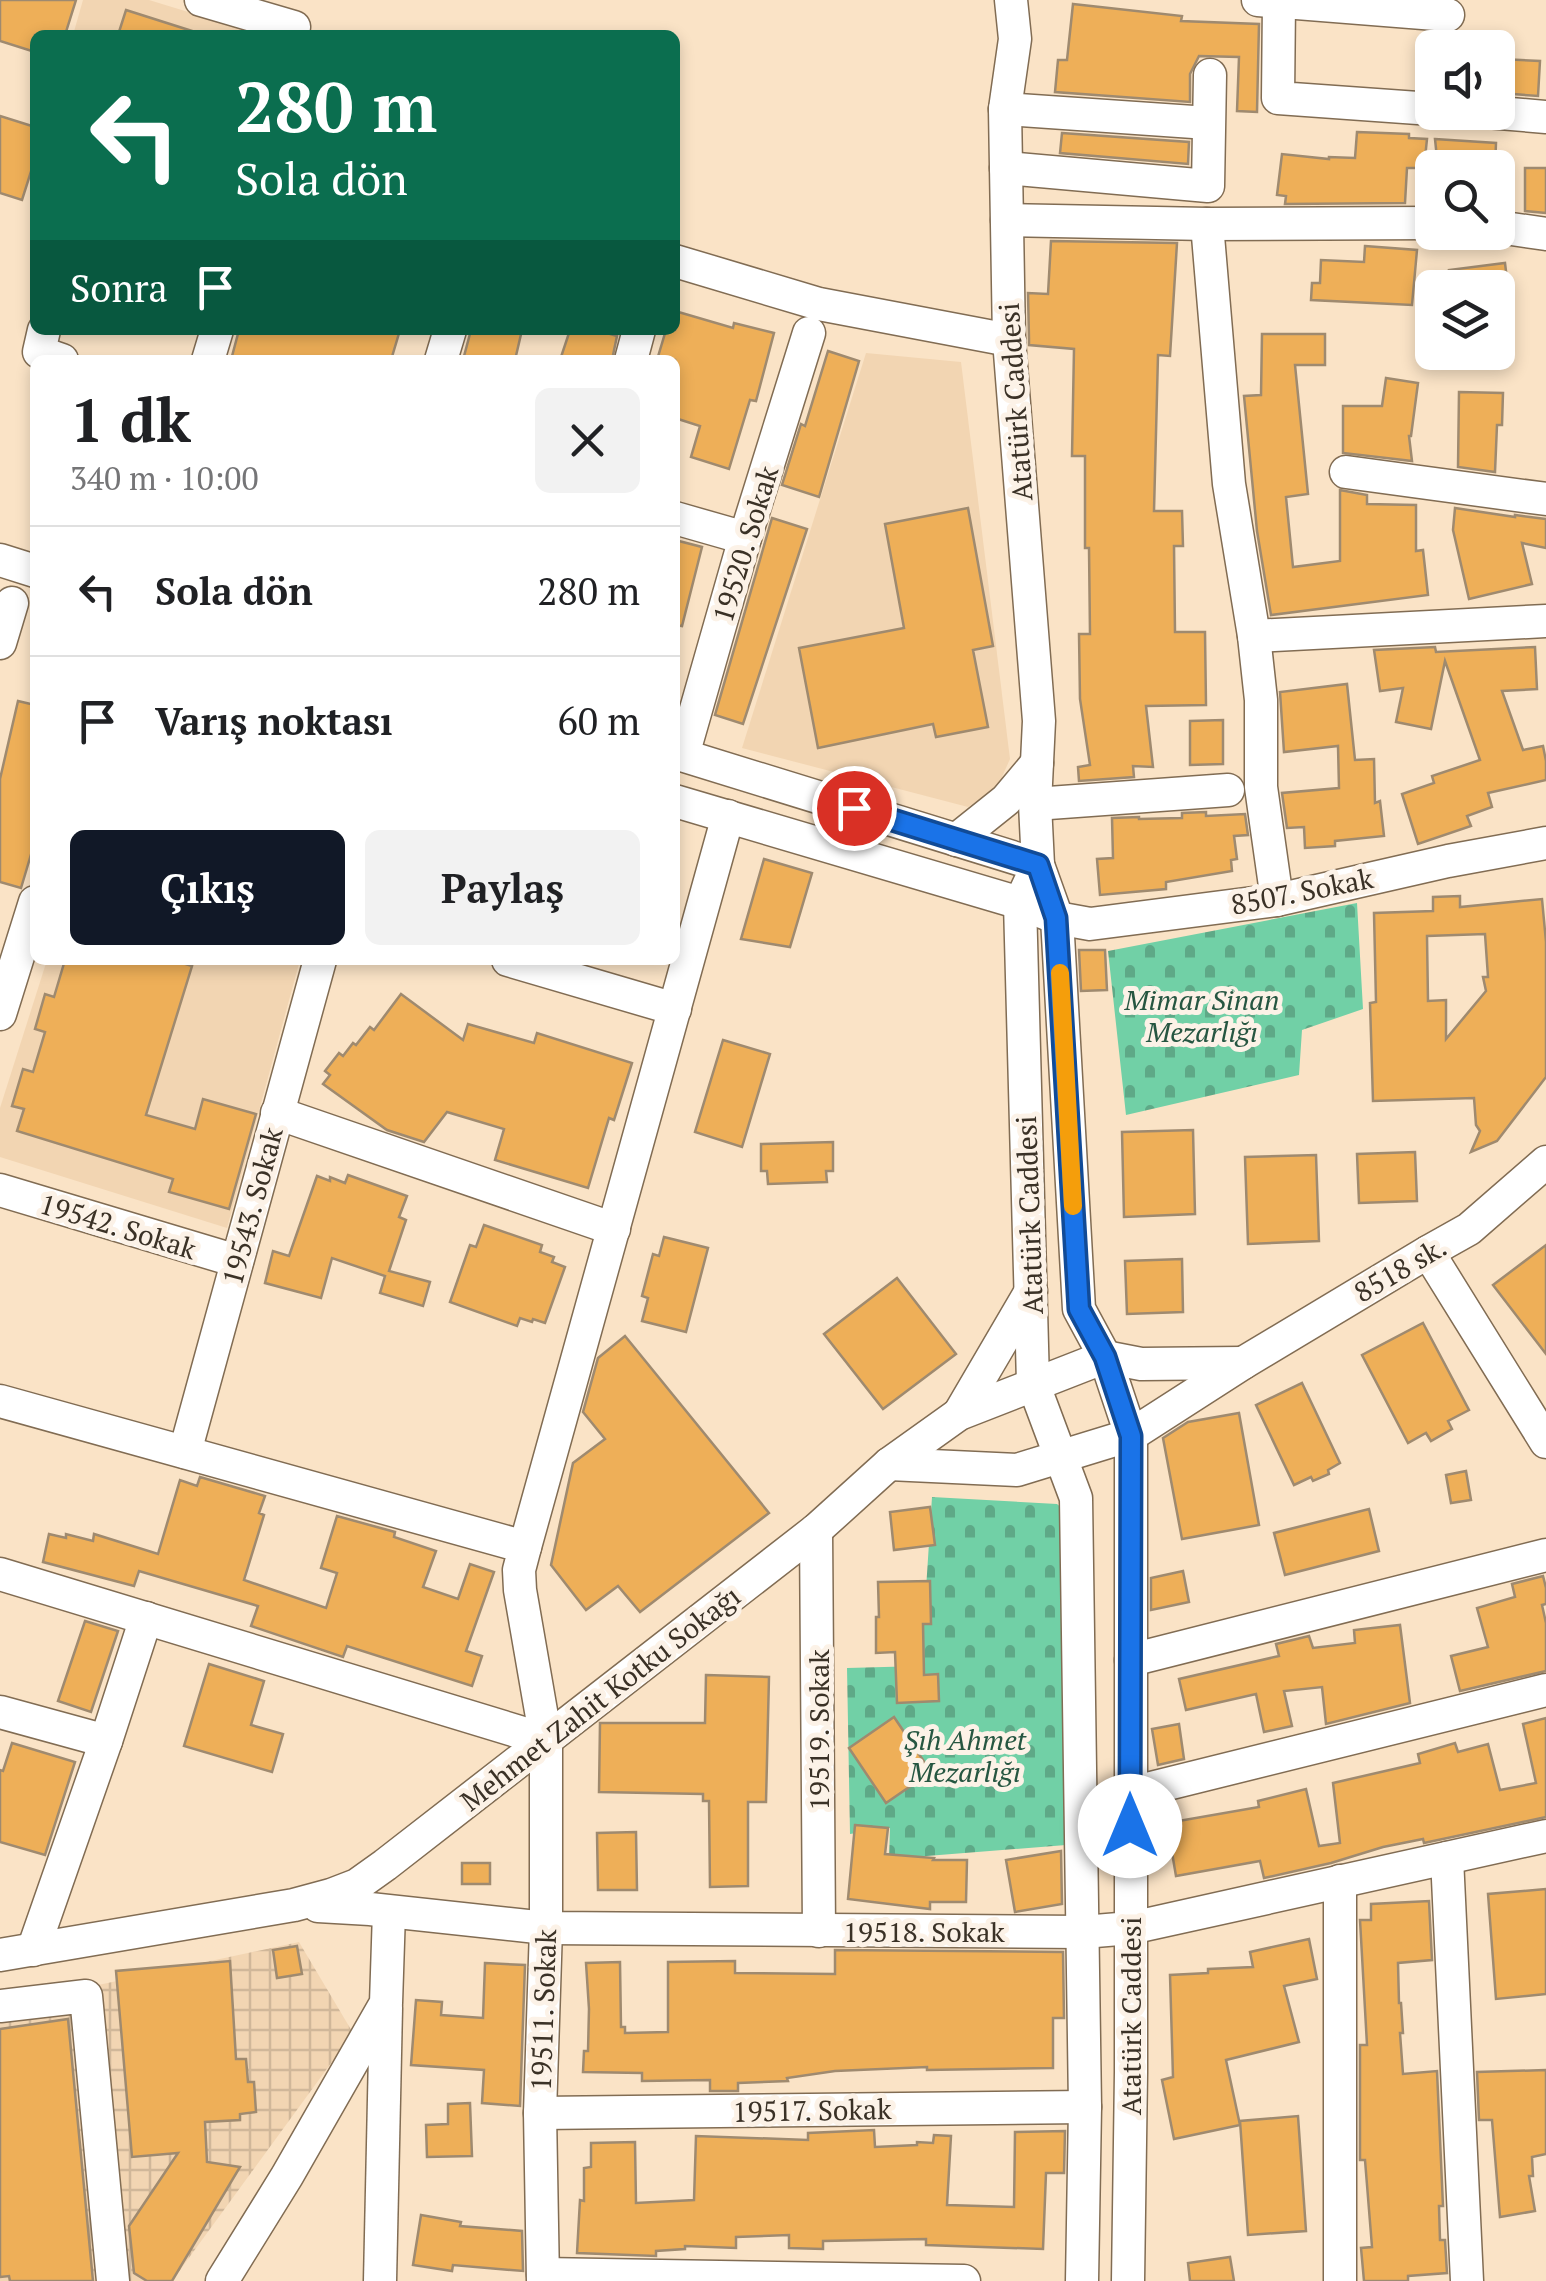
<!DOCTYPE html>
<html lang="tr">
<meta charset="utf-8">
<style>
body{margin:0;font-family:"PT Serif",serif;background:#f2f2f2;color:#202124;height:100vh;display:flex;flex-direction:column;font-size:38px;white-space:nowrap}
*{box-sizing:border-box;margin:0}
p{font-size:32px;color:#757577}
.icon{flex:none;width:55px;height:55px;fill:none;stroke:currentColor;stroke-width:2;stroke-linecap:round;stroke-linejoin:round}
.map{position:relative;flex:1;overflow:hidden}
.details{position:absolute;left:30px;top:355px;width:650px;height:610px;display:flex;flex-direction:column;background:#fff;border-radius:15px;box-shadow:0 5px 15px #0003}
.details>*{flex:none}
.top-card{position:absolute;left:30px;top:30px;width:650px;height:305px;border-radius:15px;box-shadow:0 5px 15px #0003;background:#0b6e4f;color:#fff;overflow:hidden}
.tools{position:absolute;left:1415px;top:30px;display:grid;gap:20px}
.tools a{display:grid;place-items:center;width:100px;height:100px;border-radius:15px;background:#fff;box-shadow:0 5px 15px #0003;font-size:50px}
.pin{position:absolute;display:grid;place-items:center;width:85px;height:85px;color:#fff;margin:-42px;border:5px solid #fff;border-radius:50%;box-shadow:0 2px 10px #0007}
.me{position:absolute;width:110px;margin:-55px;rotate:0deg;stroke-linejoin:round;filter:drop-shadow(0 0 8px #0008)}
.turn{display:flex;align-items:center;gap:35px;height:210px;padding:0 40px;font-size:45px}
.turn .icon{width:130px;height:130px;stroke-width:2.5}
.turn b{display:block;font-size:70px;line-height:85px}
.then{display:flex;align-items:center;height:95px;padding:0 40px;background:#0003;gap:20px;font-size:38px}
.round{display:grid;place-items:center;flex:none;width:105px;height:105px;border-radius:15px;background:#f2f2f2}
.overview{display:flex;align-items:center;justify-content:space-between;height:170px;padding:0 40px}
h1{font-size:60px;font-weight:600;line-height:75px}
.button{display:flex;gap:20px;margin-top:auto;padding:20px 40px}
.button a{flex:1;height:115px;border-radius:15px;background:#111827;color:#fff;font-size:40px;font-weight:600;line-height:115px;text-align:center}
.button a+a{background:#f2f2f2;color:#202124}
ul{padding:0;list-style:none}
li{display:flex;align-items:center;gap:30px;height:130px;padding:0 40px;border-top:2px solid #e0e0e0}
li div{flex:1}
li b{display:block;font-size:38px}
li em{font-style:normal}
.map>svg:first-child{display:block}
.built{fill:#f2d5b2}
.industrial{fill:url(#industrial-grid)}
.cemetery{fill:url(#cemetery-stones)}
.building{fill:#eeaf58;stroke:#9f8a6f;stroke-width:2.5;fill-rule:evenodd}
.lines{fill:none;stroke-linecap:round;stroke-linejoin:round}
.minor-casing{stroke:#816c53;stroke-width:35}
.minor{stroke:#fff;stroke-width:32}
.route-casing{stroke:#114b97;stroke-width:25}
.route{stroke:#1a73e8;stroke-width:18}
.slow{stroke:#f59e0b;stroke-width:18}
.labels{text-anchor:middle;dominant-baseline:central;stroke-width:10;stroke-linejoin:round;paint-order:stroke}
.street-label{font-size:28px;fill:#3a3126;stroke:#fcf2e7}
.park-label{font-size:28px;font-style:italic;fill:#265641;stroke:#fcf2e7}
</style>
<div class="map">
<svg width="1546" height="2281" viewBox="0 0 1546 2281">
<defs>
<pattern id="industrial-grid" width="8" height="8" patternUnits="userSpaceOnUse" patternTransform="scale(2.5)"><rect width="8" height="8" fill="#f2d5b2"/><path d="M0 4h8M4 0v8" fill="none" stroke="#d0b799"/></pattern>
<pattern id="cemetery-stones" width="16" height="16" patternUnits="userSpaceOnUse" patternTransform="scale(2.5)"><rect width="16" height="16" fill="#71d0a6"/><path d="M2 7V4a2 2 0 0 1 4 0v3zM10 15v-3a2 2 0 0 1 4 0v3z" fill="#5ea987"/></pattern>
</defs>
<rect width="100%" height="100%" fill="#fae3c6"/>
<!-- built -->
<g class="built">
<polygon points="83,0 149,0 257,33 256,35 73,35"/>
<polygon points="866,353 961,362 1010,759 997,788 968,807 742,748"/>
<polygon points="47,960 300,960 227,1228 0,1157 0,1108"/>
</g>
<!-- industrial -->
<polygon class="industrial" points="299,1942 353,2033 172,2281 0,2281 0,2006"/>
<!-- cemetery -->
<g class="cemetery">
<polygon points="1357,903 1363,1009 1302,1030 1299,1075 1126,1115 1108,951"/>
<polygon points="932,1497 1057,1504 1064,1510 1066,1845 889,1859 890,1828 850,1834 847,1668 921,1666"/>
</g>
<!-- building -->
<g class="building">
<polygon points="0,0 76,0 65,35 35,35 35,52 0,41"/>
<polygon points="1073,4 1182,16 1181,21 1259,24 1257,112 1237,111 1239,57 1199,56 1190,74 1190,102 1055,92 1058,60 1067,60"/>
<polygon points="126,10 192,31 192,35 118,35"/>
<polygon points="1501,59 1540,61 1538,96 1499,93"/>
<polygon points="0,116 35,127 35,159 22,200 0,193"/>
<polygon points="1357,132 1409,134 1409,138 1427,139 1424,168 1407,168 1405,203 1285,204 1286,196 1277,195 1282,154 1329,159 1329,157 1355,158"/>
<polygon points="1062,133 1189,142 1188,164 1060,153"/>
<polygon points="1435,139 1496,143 1495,168 1438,168"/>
<polygon points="1525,168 1546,168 1546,213 1525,211"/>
<polygon points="1051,241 1177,243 1170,356 1158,355 1154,511 1182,511 1183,546 1174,546 1175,632 1205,632 1206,705 1146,706 1153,767 1133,766 1134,777 1079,781 1078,767 1090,765 1080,699 1079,634 1090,634 1089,548 1085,548 1085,456 1072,456 1074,349 1029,345 1029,339 1028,293 1048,294"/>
<polygon points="1365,246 1417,250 1412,305 1311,300 1312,283 1320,283 1321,260 1364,262"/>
<polygon points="1505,263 1508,288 1451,288 1449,270"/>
<polygon points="675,311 733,328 734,323 774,333 756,401 750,400 729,469 691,457 700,426 675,418 675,360 657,360 666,330 675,330"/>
<polygon points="239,330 400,330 391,360 231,360"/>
<polygon points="471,330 522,330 515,360 463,360"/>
<polygon points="570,330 597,330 617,336 612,360 560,360"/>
<polygon points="1262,334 1325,334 1325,365 1295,365 1308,494 1286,497 1293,567 1340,561 1340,490 1367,495 1367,504 1416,505 1416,551 1423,550 1428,595 1271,615 1257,531 1244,396 1261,395"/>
<polygon points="828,351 859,361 819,497 782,485 801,424 805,426"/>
<polygon points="1386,378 1418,383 1411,436 1409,436 1412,461 1343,453 1343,406 1382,406"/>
<polygon points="1459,392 1503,393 1502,425 1497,425 1495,472 1458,467"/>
<polygon points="968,508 993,646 973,650 988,727 936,737 933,724 818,748 799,648 904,628 885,524"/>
<polygon points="1455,508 1515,517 1515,515 1546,519 1546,548 1522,543 1532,584 1469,599 1453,530"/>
<polygon points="772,518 807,529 743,724 715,715"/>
<polygon points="675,540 702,547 682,626 675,625"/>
<polygon points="1435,647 1436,652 1535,647 1537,689 1502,691 1523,750 1543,746 1546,761 1546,780 1488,793 1492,807 1467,816 1471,826 1418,844 1402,794 1434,783 1432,776 1480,760 1445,661 1431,729 1396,722 1403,688 1380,691 1374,650"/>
<polygon points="1347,684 1355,760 1374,759 1375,803 1380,801 1384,836 1335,841 1335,846 1305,848 1304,827 1287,828 1282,793 1339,788 1338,746 1284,752 1280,692"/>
<polygon points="18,701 35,705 35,841 21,888 0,882 0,779"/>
<polygon points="1223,720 1223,764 1190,765 1190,721"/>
<polygon points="1206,812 1206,816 1245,814 1248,835 1234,836 1237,859 1231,860 1232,871 1166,882 1166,889 1100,895 1097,859 1113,858 1112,818 1139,817 1139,819 1182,818 1182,813"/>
<polygon points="764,859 812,873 790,947 741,939"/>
<path d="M1460,896V907L1542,899L1546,942V1077L1497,1141L1471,1152L1480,1131L1476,1125L1474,1098L1373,1101L1370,1003L1376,1002L1374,913L1433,911V897ZM1485,934L1488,977H1483L1486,991L1446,1039V1000L1428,1001L1427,936Z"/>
<polygon points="1079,950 1105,950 1107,990 1081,991"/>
<polygon points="65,960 173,960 192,966 146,1115 195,1129 203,1099 256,1114 229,1209 169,1192 173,1179 17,1131 24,1109 12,1106 23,1069 33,1072 45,1032 35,1029 45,994 54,997"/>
<polygon points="401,994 463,1040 468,1024 534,1043 537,1033 632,1063 614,1120 609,1118 588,1188 495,1160 504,1129 447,1112 424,1142 387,1130 323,1084 330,1075 325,1071 339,1053 343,1056 353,1043 356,1045 370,1027 374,1030"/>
<polygon points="723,1040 770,1054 742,1147 695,1132"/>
<polygon points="1193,1130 1195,1214 1124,1217 1122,1132"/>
<polygon points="833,1142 833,1171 826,1171 827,1182 768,1184 767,1171 761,1171 761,1144"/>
<polygon points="1415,1152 1417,1201 1359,1203 1357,1154"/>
<polygon points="1316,1155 1319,1241 1248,1244 1245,1157"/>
<polygon points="348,1175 407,1196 399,1217 406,1220 389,1271 430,1282 423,1306 380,1293 385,1276 332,1258 321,1298 265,1283 273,1251 289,1256 317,1176 330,1181 330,1177 345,1183"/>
<polygon points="484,1225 542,1245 540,1252 554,1257 552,1262 565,1267 545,1323 533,1319 532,1322 520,1318 517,1326 450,1302 470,1245 476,1247"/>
<polygon points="664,1237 708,1248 686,1332 642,1321 648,1298 642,1296 653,1254 659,1256"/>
<polygon points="1546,1245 1546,1354 1493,1285"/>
<polygon points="1182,1259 1183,1312 1127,1314 1125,1261"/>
<polygon points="897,1278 956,1354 883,1409 824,1334"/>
<polygon points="1423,1323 1469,1410 1448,1421 1452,1429 1431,1441 1426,1433 1408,1443 1362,1355"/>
<polygon points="625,1336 769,1513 640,1612 618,1586 586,1610 551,1565 573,1463 605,1439 583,1412 598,1358"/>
<polygon points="1302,1383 1340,1463 1328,1470 1329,1474 1313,1481 1311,1477 1294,1485 1256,1405"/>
<polygon points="1239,1413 1259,1525 1182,1539 1163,1438 1188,1422"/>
<polygon points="1466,1471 1471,1500 1451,1503 1446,1475"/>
<polygon points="200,1477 265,1496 259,1513 264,1515 244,1580 326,1608 337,1573 321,1568 337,1516 395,1532 394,1537 436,1551 423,1587 458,1599 470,1564 494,1572 466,1651 482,1656 472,1686 347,1646 343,1657 251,1626 258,1606 139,1571 134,1586 43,1562 49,1534 66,1538 66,1534 93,1541 94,1534 158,1554 180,1480 197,1486"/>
<polygon points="930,1507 935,1545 894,1550 890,1512"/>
<polygon points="1369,1509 1379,1551 1285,1575 1274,1533"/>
<polygon points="1183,1571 1189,1602 1151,1610 1151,1578"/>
<polygon points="1543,1576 1546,1588 1546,1604 1542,1605 1546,1623 1546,1671 1460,1691 1451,1656 1488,1647 1477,1608 1515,1597 1512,1584"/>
<polygon points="930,1581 931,1624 923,1624 924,1675 938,1674 939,1701 897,1703 895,1652 876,1653 876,1617 879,1617 878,1582"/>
<polygon points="85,1621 118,1631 91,1712 58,1701"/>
<polygon points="1400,1625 1410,1703 1326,1724 1322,1687 1284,1691 1292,1726 1264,1732 1256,1694 1186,1710 1179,1679 1279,1656 1276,1644 1309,1636 1313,1648 1355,1643 1354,1630"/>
<polygon points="209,1664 264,1681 251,1725 283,1734 272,1772 184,1746"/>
<polygon points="706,1675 769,1677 766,1802 748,1802 748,1886 710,1887 709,1801 703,1801 703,1794 599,1792 600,1723 705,1723"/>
<polygon points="894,1717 931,1772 886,1803 849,1748"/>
<polygon points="1546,1718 1546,1817 1424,1843 1423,1839 1383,1847 1331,1863 1264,1878 1260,1861 1176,1876 1167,1823 1259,1807 1258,1801 1306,1789 1319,1846 1340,1843 1333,1783 1420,1763 1418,1754 1455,1743 1458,1752 1488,1744 1500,1790 1536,1783 1523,1724"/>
<polygon points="1179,1724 1184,1759 1158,1765 1152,1729"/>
<polygon points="12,1743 75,1762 45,1855 0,1842 0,1770 3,1771"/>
<polygon points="855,1825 888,1828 885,1854 934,1858 933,1860 967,1860 966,1902 930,1902 930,1909 848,1899"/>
<polygon points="636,1832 637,1890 598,1890 597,1833"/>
<polygon points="1061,1851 1062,1904 1015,1912 1006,1860"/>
<rect x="462" y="1863" width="28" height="21"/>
<polygon points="1546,1889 1546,1994 1496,1999 1488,1894"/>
<polygon points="1429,1901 1432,1960 1398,1963 1399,2003 1401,2003 1403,2033 1400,2033 1403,2074 1437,2071 1443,2206 1439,2206 1440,2240 1445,2240 1447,2273 1408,2276 1408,2281 1364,2281 1361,2248 1372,2247 1365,2160 1360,2160 1360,2045 1367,2045 1360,1920 1371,1920 1371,1904"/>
<polygon points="1309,1939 1317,1979 1284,1986 1299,2042 1226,2060 1240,2125 1174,2139 1162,2080 1173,2077 1170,1975 1208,1973 1208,1969 1253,1967 1250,1952"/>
<polygon points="297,1946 302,1974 277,1978 273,1950"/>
<polygon points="835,1950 1063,1952 1064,2018 1053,2018 1053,2068 927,2070 927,2067 835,2071 787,2078 788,2081 738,2083 738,2091 710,2091 710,2080 642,2081 642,2073 583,2072 584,2051 588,2051 589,2009 586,1963 620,1962 621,2027 625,2027 625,2033 668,2032 668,1962 735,1961 735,1973 835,1974"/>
<polygon points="230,1961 236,2059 246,2059 248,2082 254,2082 256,2112 240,2114 240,2120 205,2122 207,2162 240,2167 172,2281 147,2281 134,2273 129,2226 178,2153 132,2157 116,1971"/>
<polygon points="485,1963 525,1965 520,2106 482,2103 484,2070 411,2065 416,2000 442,2002 441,2015 483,2018"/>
<polygon points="68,2019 93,2281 10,2281 9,2276 0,2277 0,2029"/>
<polygon points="1546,2070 1546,2154 1532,2157 1533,2176 1529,2176 1535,2211 1500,2217 1492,2120 1479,2120 1477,2072"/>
<polygon points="470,2103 472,2156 427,2157 426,2125 448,2124 448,2104"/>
<polygon points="1298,2116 1306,2231 1248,2235 1240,2121"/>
<polygon points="874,2130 875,2147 917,2145 917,2142 933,2143 934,2135 951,2136 947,2205 1014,2207 1015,2132 1065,2131 1064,2173 1046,2173 1043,2249 926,2245 926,2239 823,2241 823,2249 789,2248 789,2235 736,2237 736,2248 685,2246 685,2249 656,2251 656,2256 577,2253 580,2200 584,2201 584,2168 591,2167 591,2143 635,2142 636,2203 694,2200 696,2136 808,2140 808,2133"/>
<polygon points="421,2215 461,2222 460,2226 522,2231 523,2271 453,2265 452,2271 413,2265"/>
<polygon points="1230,2257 1234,2281 1190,2281 1188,2263"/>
</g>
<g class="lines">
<defs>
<g id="minor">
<polyline points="201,0 294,27"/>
<polyline points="1011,0 1015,39 1005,109 1009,340 1039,721 1035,804 1038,865 1057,918 1079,1309 1105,1357 1131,1435 1131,2072 1128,2281"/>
<polyline points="1258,0 1448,15"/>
<polyline points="1279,2 1278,98 1432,109"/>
<polyline points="1005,109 1208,123"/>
<polyline points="1487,112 1546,117"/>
<polyline points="1006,168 1208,186 1210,75"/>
<polyline points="1007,220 1207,224 1432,223"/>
<polyline points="1207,224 1229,484 1254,636 1261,700 1261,787 1277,900"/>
<polyline points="1498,227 1546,234"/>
<polyline points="675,261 819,304 1009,340"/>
<polyline points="44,330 39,352 62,360"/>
<polyline points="208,360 217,330"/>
<polyline points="441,360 450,330"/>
<polyline points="631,360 639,330"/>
<polyline points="1346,472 1546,499"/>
<polyline points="675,518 745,538"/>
<polyline points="0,560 35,571"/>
<polyline points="1254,636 1546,621"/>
<polyline points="0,643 12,603"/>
<polyline points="675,753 1038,865"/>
<polyline points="683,755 745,538 809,333"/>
<polyline points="675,801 1020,903 1057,918 1090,924 1277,900 1448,861 1546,843"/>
<polyline points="1035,804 1228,790"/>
<polyline points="956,840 1006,800 1037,763"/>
<polyline points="1038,865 1020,903 1033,1383 1076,1498 1085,2107 1082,2281"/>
<polyline points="508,960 675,1009"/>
<polyline points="0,1014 35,902"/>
<polyline points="277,1113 614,1229"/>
<polyline points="0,1190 237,1261"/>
<polyline points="1428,1252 1546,1442"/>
<polyline points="0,1401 525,1547 519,1570 520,1590 546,1740 546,1928 540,2113 543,2281"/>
<polyline points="959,1414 1031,1291"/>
<polyline points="185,1452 320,960"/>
<polyline points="889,1464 1017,1470 1131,1435 1243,1363 1428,1252 1469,1229 1546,1162"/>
<polyline points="816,1530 819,1931"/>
<polyline points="525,1547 728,816"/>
<polyline points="0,1574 546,1740"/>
<polyline points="1131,1660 1546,1555"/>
<polyline points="0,1712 106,1741 146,1618"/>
<polyline points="1131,1793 1546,1690"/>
<polyline points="1447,1858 1467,2281"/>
<polyline points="1340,1881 1340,2281"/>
<polyline points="318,1906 370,1909 546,1928 1083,1932 1131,1928 1546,1836"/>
<polyline points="33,1950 106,1741"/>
<polyline points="0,1955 294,1905 331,1895 357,1885 385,1865 816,1530 889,1464 959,1414 1105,1357 1141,1364 1243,1363"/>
<polyline points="0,2006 86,1996 113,2281"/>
<polyline points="540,2113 1085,2107"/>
<polyline points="543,2274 964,2281"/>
<polyline points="222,2281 287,2176 386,2003 389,1912"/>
<polyline points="380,2281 386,2008"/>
</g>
</defs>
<!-- minor casing -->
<use href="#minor" class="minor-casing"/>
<!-- minor -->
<use href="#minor" class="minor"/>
</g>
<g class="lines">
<defs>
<polyline id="route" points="854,808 1038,865 1056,918 1079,1309 1105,1357 1131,1436 1130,1826"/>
</defs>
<!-- route casing -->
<use href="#route" class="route-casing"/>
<!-- route -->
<use href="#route" class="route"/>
<!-- slow -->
<polyline class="slow" points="1060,973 1073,1206"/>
</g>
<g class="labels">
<!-- street labels -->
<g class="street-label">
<text transform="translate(1015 402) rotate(-94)">Atatürk Caddesi</text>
<text transform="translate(745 544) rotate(-73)">19520. Sokak</text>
<text transform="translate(1302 891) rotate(-11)">8507. Sokak</text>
<text transform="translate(252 1206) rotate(-75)">19543. Sokak</text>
<text transform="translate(1029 1215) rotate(-92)">Atatürk Caddesi</text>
<text transform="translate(118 1226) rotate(17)">19542. Sokak</text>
<text transform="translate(1400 1269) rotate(-30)">8518 sk.</text>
<text transform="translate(600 1698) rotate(-38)">Mehmet Zahit Kotku Sokağı</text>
<text transform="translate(818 1730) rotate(-90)">19519. Sokak</text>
<text x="924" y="1931">19518. Sokak</text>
<text transform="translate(543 2010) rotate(-88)">19511. Sokak</text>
<text transform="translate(1130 2016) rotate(-90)">Atatürk Caddesi</text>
<text transform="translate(812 2110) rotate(-1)">19517. Sokak</text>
</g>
<!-- park labels -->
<g class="park-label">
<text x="1202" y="999">Mimar Sinan<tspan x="1202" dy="32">Mezarlığı</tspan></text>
<text x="965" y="1739">Şıh Ahmet<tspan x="965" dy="32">Mezarlığı</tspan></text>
</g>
</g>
</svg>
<div class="tools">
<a><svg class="icon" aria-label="sound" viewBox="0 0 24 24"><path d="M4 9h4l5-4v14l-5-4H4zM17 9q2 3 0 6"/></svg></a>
<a><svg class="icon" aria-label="search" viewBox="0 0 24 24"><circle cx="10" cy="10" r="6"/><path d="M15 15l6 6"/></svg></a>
<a><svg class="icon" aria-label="layers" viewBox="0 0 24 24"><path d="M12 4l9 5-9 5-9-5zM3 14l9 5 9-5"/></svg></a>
</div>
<div class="pin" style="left:854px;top:808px;background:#d93025"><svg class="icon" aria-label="arrive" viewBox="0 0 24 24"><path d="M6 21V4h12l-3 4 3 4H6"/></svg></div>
<svg class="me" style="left:1130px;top:1826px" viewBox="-20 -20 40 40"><circle r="19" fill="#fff"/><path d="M0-13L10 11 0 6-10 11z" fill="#1a73e8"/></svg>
<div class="top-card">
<div class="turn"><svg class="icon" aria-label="left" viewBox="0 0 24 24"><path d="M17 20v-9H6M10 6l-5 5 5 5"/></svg><div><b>280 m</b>Sola dön</div></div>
<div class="then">Sonra<svg class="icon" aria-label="arrive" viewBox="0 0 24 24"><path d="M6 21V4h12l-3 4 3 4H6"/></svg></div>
</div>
<section class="details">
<div class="overview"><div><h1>1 dk</h1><p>340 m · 10:00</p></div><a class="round"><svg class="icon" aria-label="close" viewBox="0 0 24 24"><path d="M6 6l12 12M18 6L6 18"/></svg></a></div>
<ul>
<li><svg class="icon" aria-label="left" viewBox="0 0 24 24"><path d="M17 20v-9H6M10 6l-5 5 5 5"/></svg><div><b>Sola dön</b></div><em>280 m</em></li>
<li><svg class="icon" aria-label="arrive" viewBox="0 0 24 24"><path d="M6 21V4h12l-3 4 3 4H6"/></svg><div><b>Varış noktası</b></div><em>60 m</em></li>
</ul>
<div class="button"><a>Çıkış</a><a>Paylaş</a></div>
</section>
</div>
